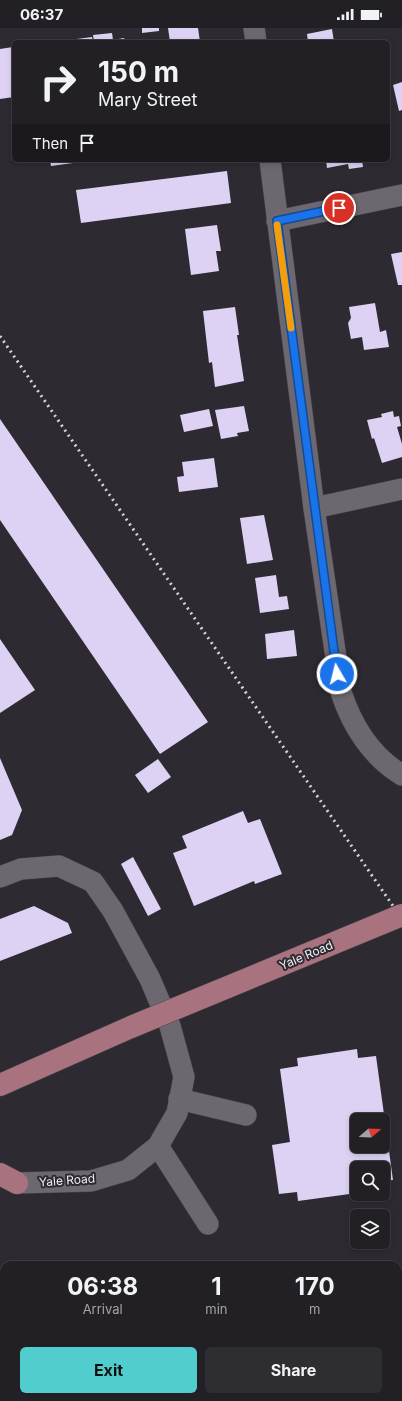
<!DOCTYPE html>
<style>
body{margin:0;font-family:Inter,sans-serif;background:#2e2d32;color:#f1f3f6;height:100vh;display:flex;flex-direction:column;font-size:15px;white-space:nowrap}
*{box-sizing:border-box;margin:0}
p{font-size:13px;color:#a2a3a7}
.icon{flex:none;width:22px;height:22px;fill:none;stroke:currentColor;stroke-width:2;stroke-linecap:round;stroke-linejoin:round}
.map{position:relative;flex:1;overflow:hidden}
.side{position:absolute;left:0px;top:1233px;width:402px;height:140px;display:flex;flex-direction:column;background:#222025;border-radius:12px 12px 0 0;box-shadow:0 2px 6px #0003,0 0 0 1px #3f3e42}
.side>*{flex:none}
.banner{position:absolute;left:12px;top:12px;width:378px;height:122px;border-radius:6px;box-shadow:0 2px 6px #0003,0 0 0 1px #3f3e42;background:#222025;color:#f1f3f6;overflow:hidden}
.needle{width:26px;rotate:71deg}
.tools{position:absolute;left:350px;top:1085px;display:grid;gap:8px}
.tools a{display:grid;place-items:center;width:40px;height:40px;border-radius:6px;background:#222025;box-shadow:0 2px 6px #0003,0 0 0 1px #3f3e42;font-size:20px}
.pin{position:absolute;display:grid;place-items:center;width:34px;height:34px;color:#fff;margin:-17px;border:2px solid #fff;border-radius:50%;box-shadow:0 1px 4px #0007}
.me{position:absolute;width:44px;margin:-22px;rotate:352deg;stroke-linejoin:round;filter:drop-shadow(0 0 3px #0008)}
.turn{display:flex;align-items:center;gap:14px;height:84px;padding:0 20px;font-size:18px}
.turn .icon{width:52px;height:52px;stroke-width:2.5}
.turn b{display:block;font-size:28px;line-height:34px}
.then{display:flex;align-items:center;height:38px;padding:0 20px;background:#0003;gap:8px;font-size:15px}
.eta{display:flex;justify-content:space-evenly;align-items:center;height:68px;text-align:center}
.eta b{font-size:24px;font-weight:700;line-height:28px}
.button{display:flex;gap:8px;margin-top:auto;padding:8px 20px}
.button a{flex:1;height:46px;border-radius:6px;background:#52cdcd;color:#111;font-size:16px;font-weight:700;line-height:46px;text-align:center}
.button a+a{background:#2e2d32;color:#f1f3f6}
.status{display:flex;justify-content:space-between;align-items:center;height:28px;padding:0 20px;background:#222025;direction:ltr}
.status svg{height:11px;fill:currentColor}
.map>svg:first-child{display:block}
.building{fill:#ded2f4;fill-rule:evenodd}
.lines{fill:none;stroke-linecap:round;stroke-linejoin:round}
.minor-casing{stroke:#4b474d;stroke-width:22}
.major-casing{stroke:#4b474d;stroke-width:23}
.minor{stroke:#6d6870;stroke-width:21}
.major{stroke:#a8737e;stroke-width:22}
.rail{stroke:#d5d2d7;stroke-width:3;stroke-dasharray:2 4;stroke-linecap:butt}
.major-bridge-casing{stroke:#4b474d;stroke-width:23;stroke-linecap:butt}
.major-bridge{stroke:#a8737e;stroke-width:22}
.route-casing{stroke:#114b97;stroke-width:10}
.route{stroke:#1a73e8;stroke-width:7}
.slow{stroke:#f59e0b;stroke-width:7}
.labels{text-anchor:middle;dominant-baseline:central;stroke-width:4;stroke-linejoin:round;paint-order:stroke}
.street-label{font-size:12px;fill:#f0edf2;stroke:#2e2a31}
</style>
<div class="status"><b>06:37</b><svg viewBox="0 0 49 12"><path d="M0 12V9h3v3zM5 12V6h3v6zM10 12V3h3v9zM15 12V0h3v12zM26 1h20v11H26zM47 4h2v5h-2z"/></svg></div>
<div class="map">
<svg width="402" height="1373" viewBox="0 0 402 1373">
<rect width="100%" height="100%" fill="#2e2a31"/>
<!-- building -->
<g class="building">
<polygon points="142,0 159,0 159,3 142,5"/>
<polygon points="168,0 198,0 200,14 170,14"/>
<polygon points="332,1 334,14 308,14 307,6"/>
<polygon points="112,5 113,12 124,10 126,14 94,14 93,7"/>
<polygon points="92,9 93,14 70,14 69,12"/>
<polygon points="13,19 14,69 0,71 0,21"/>
<polygon points="402,54 402,82 399,83 393,57"/>
<polygon points="50,132 88,132 88,133 51,138"/>
<polygon points="326,132 362,132 363,139 349,141 348,136 327,140"/>
<polygon points="227,143 231,175 81,195 76,162"/>
<polygon points="217,197 221,223 216,223 219,243 191,247 185,201"/>
<polygon points="402,224 402,257 398,257 391,226"/>
<polygon points="375,275 380,304 386,302 389,319 364,322 362,309 351,311 348,295 351,290 349,279"/>
<polygon points="235,279 239,307 237,307 244,353 215,359 212,334 209,335 203,283"/>
<polygon points="244,378 249,403 237,405 238,408 221,411 215,382"/>
<polygon points="209,381 213,398 184,404 180,387"/>
<polygon points="393,383 394,389 399,388 401,398 397,399 402,416 402,429 382,435 374,410 372,411 367,392 382,389 381,386"/>
<polygon points="0,391 208,694 160,726 0,492"/>
<polygon points="214,430 218,459 179,464 177,449 184,448 182,434"/>
<polygon points="264,487 273,532 247,536 240,490"/>
<polygon points="276,547 279,569 287,568 289,581 260,585 255,550"/>
<polygon points="294,602 297,628 267,631 265,606"/>
<polygon points="0,611 35,662 0,685"/>
<polygon points="0,730 22,782 12,807 0,812"/>
<polygon points="158,731 171,749 148,765 135,747"/>
<polygon points="243,783 248,795 260,791 282,846 255,856 254,853 194,878 173,825 187,820 182,808"/>
<polygon points="133,829 161,881 148,888 121,836"/>
<polygon points="34,878 68,895 72,905 0,933 0,891"/>
<path d="M357,1021L358,1030L376,1028L393,1152L383,1153V1140H357V1165L298,1173L297,1164L279,1166L272,1117L290,1114L280,1041L298,1038L297,1030ZM357,1092H383V1118H357Z"/>
<polygon points="44,1369 182,1369 182,1373 45,1373"/>
</g>
<g class="lines">
<defs>
<g id="minor">
<polyline points="254,0 256,14"/>
<path d="M270,132L314,480L341,664C352,698 372,729 402,747"/>
<polyline points="277,193 402,167"/>
<polyline points="314,480 402,461"/>
<polyline points="0,849 21,841 59,838 93,854 113,883 150,951 170,998 184,1049 177,1085 158,1118 128,1142 91,1153 17,1155"/>
<polyline points="179,1071 246,1087"/>
<polyline points="158,1118 208,1196"/>
</g>
<g id="major">
<polyline points="0,1057 131,999"/>
<polyline points="0,1146 17,1155"/>
</g>
</defs>
<!-- minor casing -->
<use href="#minor" class="minor-casing"/>
<!-- major casing -->
<use href="#major" class="major-casing"/>
<!-- minor -->
<use href="#minor" class="minor"/>
<!-- major -->
<use href="#major" class="major"/>
<!-- rail -->
<polyline class="rail" points="0,308 402,891"/>
<defs>
<polyline id="major-bridge" points="131,999 402,887"/>
</defs>
<!-- major-bridge casing -->
<use href="#major-bridge" class="major-bridge-casing"/>
<!-- major-bridge -->
<use href="#major-bridge" class="major-bridge"/>
</g>
<g class="lines">
<defs>
<polyline id="route" points="337,646 277,193 339,180"/>
</defs>
<!-- route casing -->
<use href="#route" class="route-casing"/>
<!-- route -->
<use href="#route" class="route"/>
<!-- slow -->
<polyline class="slow" points="277,197 291,300"/>
</g>
<g class="labels">
<!-- street labels -->
<g class="street-label">
<text transform="translate(306 927) rotate(-23)">Yale Road</text>
<text transform="translate(67 1152) rotate(-4)">Yale Road</text>
</g>
</g>
</svg>
<div class="tools">
<a><svg class="needle" viewBox="-14 -14 28 28"><path d="M0-13l5 13h-10z" fill="#e53935"/><path d="M0 13l5-13h-10z" fill="#a2a3a7"/></svg></a>
<a><svg class="icon" aria-label="search" viewBox="0 0 24 24"><circle cx="10" cy="10" r="6"/><path d="M15 15l6 6"/></svg></a>
<a><svg class="icon" aria-label="layers" viewBox="0 0 24 24"><path d="M12 4l9 5-9 5-9-5zM3 14l9 5 9-5"/></svg></a>
</div>
<div class="pin" style="left:339px;top:180px;background:#d93025"><svg class="icon" aria-label="arrive" viewBox="0 0 24 24"><path d="M6 21V4h12l-3 4 3 4H6"/></svg></div>
<svg class="me" style="left:337px;top:646px" viewBox="-20 -20 40 40"><circle r="17" fill="#1a73e8" stroke="#fff" stroke-width="3"/><path d="M0-11L8 9 0 5-8 9z" fill="#fff"/></svg>
<div class="banner">
<div class="turn"><svg class="icon" aria-label="right" viewBox="0 0 24 24"><path d="M7 20v-9h11M14 6l5 5-5 5"/></svg><div><b>150 m</b>Mary Street</div></div>
<div class="then">Then<svg class="icon" aria-label="arrive" viewBox="0 0 24 24"><path d="M6 21V4h12l-3 4 3 4H6"/></svg></div>
</div>
<section class="side">
<div class="eta">
<div><b>06:38</b><p>Arrival</p></div>
<div><b>1</b><p>min</p></div>
<div><b>170</b><p>m</p></div>
</div>
<div class="button"><a>Exit</a><a>Share</a></div>
</section>
</div>
